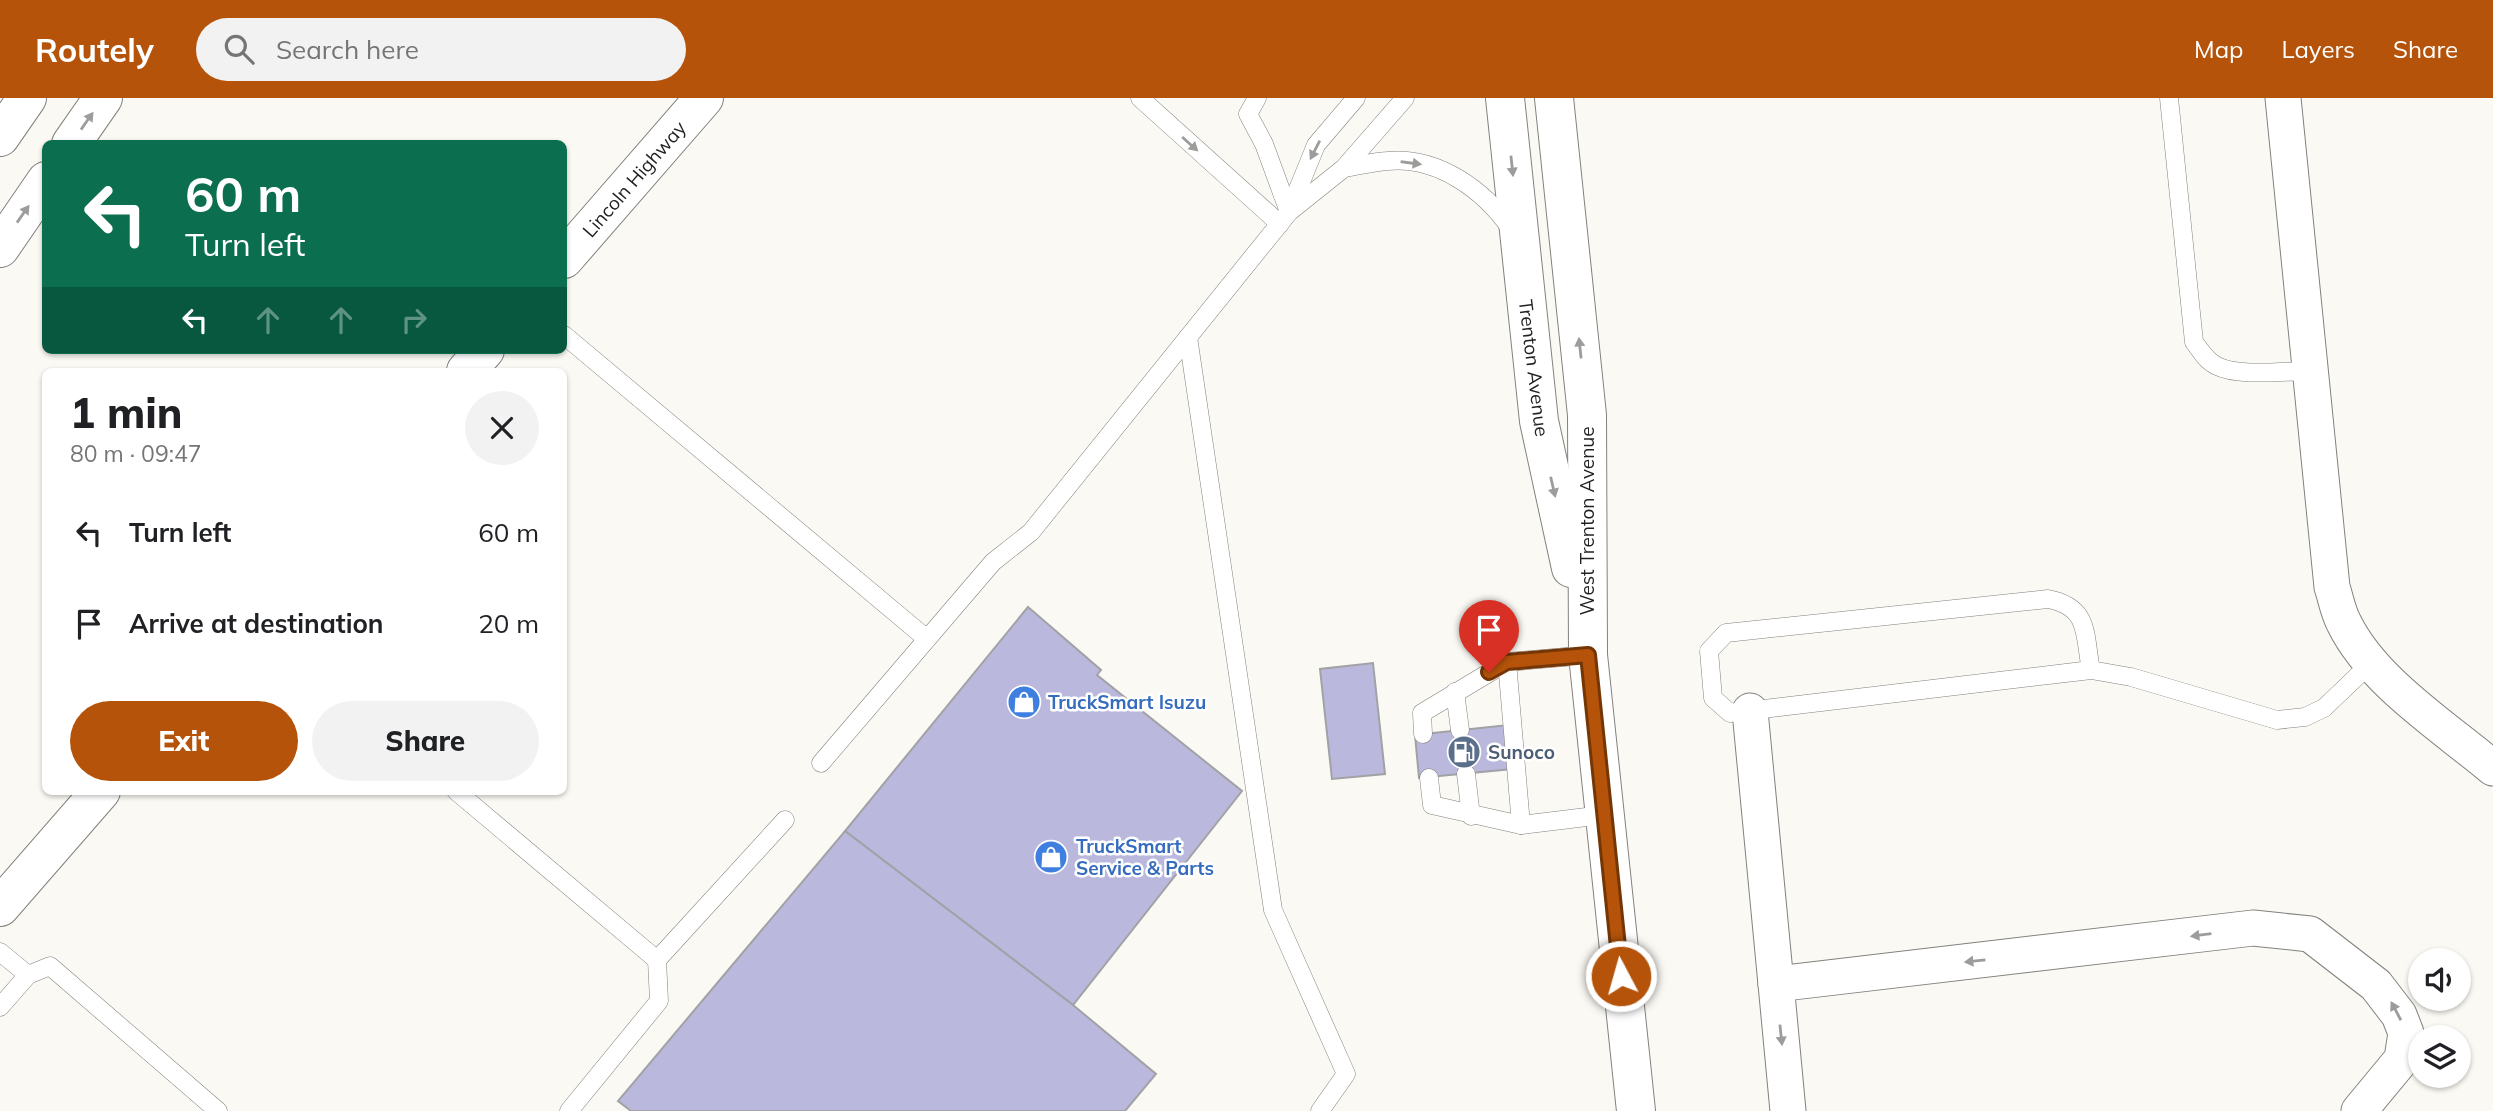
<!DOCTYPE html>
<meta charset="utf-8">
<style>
body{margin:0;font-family:Mulish,sans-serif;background:#f2f2f2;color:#202124;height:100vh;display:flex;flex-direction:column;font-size:26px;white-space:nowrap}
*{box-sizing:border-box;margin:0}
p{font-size:23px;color:#757577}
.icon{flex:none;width:38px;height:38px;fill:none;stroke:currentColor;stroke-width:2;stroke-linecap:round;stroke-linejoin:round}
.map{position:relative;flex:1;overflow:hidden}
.details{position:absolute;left:42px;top:270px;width:525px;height:427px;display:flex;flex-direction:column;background:#fff;border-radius:10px;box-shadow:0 2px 5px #0004}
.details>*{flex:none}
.top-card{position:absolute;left:42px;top:42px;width:525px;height:214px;border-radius:10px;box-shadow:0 2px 5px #0004;background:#0b6e4f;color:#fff;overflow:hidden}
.fabs{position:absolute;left:2408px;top:850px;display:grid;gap:14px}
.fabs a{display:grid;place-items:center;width:63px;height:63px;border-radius:50%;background:#fff;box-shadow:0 2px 5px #0004;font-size:35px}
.pin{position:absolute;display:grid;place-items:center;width:60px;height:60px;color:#fff;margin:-72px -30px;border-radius:50% 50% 50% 0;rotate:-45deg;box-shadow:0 0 7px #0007}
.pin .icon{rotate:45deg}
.me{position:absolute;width:77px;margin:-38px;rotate:354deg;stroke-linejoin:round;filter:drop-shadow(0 0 5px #0008)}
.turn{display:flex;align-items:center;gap:24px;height:147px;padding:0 28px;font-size:32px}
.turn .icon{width:91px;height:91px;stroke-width:2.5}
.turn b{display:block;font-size:49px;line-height:60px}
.lanes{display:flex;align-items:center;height:66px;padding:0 28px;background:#0003;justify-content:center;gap:35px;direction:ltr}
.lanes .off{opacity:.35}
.round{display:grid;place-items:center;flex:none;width:74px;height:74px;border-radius:37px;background:#f2f2f2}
.headline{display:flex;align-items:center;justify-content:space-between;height:119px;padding:0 28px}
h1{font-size:42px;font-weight:800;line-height:52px}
.primary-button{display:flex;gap:14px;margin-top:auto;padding:14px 28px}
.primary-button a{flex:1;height:80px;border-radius:42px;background:#b45309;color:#fff;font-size:28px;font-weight:800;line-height:80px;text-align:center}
.primary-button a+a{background:#f2f2f2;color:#202124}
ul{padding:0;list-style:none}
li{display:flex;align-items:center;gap:21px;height:91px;padding:0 28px}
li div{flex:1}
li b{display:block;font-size:26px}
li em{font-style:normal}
header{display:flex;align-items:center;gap:42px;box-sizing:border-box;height:98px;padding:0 35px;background:#b45309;color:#fff}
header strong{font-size:33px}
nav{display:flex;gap:38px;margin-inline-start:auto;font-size:24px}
.search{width:490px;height:63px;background:#f2f2f2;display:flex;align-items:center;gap:18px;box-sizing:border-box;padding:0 24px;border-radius:38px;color:#757577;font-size:26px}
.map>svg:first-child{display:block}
.building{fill:#bab9dd;stroke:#a1a1a6;stroke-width:2}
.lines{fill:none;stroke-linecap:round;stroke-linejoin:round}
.lane-casing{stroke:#83817d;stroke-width:19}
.street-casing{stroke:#83817d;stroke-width:37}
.primary-casing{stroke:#83817d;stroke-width:40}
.highway-casing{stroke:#83817d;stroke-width:40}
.lane{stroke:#fff;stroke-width:18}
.street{stroke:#fff;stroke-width:35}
.primary{stroke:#fff;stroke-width:38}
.highway{stroke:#fff;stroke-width:38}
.oneway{fill:#9c9c9b}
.route-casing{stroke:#753606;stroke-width:18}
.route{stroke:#b45309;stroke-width:12}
.labels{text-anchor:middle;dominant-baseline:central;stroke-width:5;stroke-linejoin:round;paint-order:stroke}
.street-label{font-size:19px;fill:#232221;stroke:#fff}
.shop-label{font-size:19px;font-weight:bold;fill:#366cbe;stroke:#fff;text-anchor:start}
.service-label{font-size:19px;font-weight:bold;fill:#4e5e75;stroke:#fff;text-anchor:start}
</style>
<header>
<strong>Routely</strong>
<div class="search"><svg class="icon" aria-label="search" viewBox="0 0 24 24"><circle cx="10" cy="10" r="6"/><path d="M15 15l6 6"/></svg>Search here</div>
<nav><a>Map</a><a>Layers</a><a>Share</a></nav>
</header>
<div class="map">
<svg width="2493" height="1013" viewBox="0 0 2493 1013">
<rect width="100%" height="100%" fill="#fbf9f4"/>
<!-- building -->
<g class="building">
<polygon points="1028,509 1101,572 1097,577 1242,693 1073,907 845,733"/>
<polygon points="1373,565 1385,676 1332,681 1320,571"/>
<polygon points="1508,627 1512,671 1419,680 1415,637"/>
<polygon points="845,733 1073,907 1156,976 1125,1013 631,1013 618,1003"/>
</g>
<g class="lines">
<defs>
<g id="lane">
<polyline points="1140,0 1280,126"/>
<polyline points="1257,0 1248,16 1264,46 1289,114"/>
<path d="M2169,0L2194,244C2201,253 2206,263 2217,268C2239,279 2284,273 2310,273"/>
<path d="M1344,70C1358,68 1373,64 1387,63C1438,58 1484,92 1511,131"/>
<polyline points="1290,111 1316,47 1356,0"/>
<polyline points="564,237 927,541"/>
<polyline points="1188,239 1273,812 1346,976 1320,1013"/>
<polyline points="1507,564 1521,727"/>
<path d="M2091,572C2084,536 2090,509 2048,501L1726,535L1709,553L1713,600L1730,615L2091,572L2131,579L2277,622L2305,619L2324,610L2371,565"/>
<polyline points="1455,594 1460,632"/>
<polyline points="1423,636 1422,615 1507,564 1588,557"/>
<polyline points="821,665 993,464 1031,434 1289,114 1344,70 1405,0"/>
<polyline points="1466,676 1471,718"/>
<polyline points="1429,680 1432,707 1521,727 1603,717"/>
<polyline points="456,693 657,862"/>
<polyline points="0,854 28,877 0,909"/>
<polyline points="28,877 50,868 218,1013"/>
<polyline points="569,1013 659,903 657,862 785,722"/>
</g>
<g id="street">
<path d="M2283,0L2332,489C2336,501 2338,514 2344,525C2372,583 2444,629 2493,670"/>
<polyline points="1750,613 1776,886"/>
<polyline points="1788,1013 1776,886 2253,830 2310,836 2376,887 2399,917 2406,935 2402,961 2359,1013"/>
</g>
<g id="primary">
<polyline points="1505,0 1539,323 1571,470"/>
<polyline points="1554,0 1587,317 1588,557 1636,1013"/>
<polyline points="564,161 704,0"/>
<polyline points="466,273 485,252"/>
<polyline points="0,809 101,693"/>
</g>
<g id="highway">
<polyline points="0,39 27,0"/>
<polyline points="71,46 103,0"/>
<polyline points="0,150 46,83"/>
</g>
</defs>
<!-- lane casing -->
<use href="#lane" class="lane-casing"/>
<!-- street casing -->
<use href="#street" class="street-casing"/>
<!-- primary casing -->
<use href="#primary" class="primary-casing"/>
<!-- highway casing -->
<use href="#highway" class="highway-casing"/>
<!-- lane -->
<use href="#lane" class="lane"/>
<!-- street -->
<use href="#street" class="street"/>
<!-- primary -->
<use href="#primary" class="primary"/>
<!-- highway -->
<use href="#highway" class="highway"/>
</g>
<!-- one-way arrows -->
<defs><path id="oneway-solid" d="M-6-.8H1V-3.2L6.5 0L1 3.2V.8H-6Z" transform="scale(1.75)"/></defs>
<g class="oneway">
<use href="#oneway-solid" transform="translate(87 23) rotate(-55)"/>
<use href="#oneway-solid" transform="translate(1190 46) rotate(42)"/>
<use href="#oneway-solid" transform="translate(1315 52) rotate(117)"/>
<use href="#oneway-solid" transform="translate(1411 65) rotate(8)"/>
<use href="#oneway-solid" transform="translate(1512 68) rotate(84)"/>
<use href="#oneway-solid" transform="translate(23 116) rotate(-55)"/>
<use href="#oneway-solid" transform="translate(1580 250) rotate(-96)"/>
<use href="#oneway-solid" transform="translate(1553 389) rotate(77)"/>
<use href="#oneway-solid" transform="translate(2201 837) rotate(173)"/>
<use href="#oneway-solid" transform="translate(1975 863) rotate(174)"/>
<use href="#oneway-solid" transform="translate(2396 913) rotate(-118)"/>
<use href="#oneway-solid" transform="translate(1781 937) rotate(84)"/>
</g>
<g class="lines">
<defs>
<polyline id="route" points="1489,574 1507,564 1588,557 1621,878"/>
</defs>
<!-- route casing -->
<use href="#route" class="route-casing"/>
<!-- route -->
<use href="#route" class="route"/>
</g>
<!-- icons -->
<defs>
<symbol id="shop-disc" viewBox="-11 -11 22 22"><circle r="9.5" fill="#3f7fe0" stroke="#fff"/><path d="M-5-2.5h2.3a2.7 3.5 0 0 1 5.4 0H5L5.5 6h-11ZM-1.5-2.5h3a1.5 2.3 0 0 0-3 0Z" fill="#fff"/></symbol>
<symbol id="fuel-disc" viewBox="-11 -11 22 22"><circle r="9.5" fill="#5c6f8a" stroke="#fff"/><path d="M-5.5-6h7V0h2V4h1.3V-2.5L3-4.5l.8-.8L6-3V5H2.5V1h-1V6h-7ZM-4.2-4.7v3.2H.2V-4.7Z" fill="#fff"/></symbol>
</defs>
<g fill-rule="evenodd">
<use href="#shop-disc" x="1005" y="585" width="38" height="38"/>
<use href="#fuel-disc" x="1445" y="635" width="38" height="38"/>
<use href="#shop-disc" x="1032" y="740" width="38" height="38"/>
</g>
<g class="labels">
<!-- street labels -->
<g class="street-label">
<text transform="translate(634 81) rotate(-49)">Lincoln Highway</text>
<text transform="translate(1534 270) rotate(83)">Trenton Avenue</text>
<text transform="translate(1587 423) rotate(-90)">West Trenton Avenue</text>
</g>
<!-- shop labels -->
<g class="shop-label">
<text x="1048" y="604">TruckSmart Isuzu</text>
<text x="1076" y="748">TruckSmart<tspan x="1076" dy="22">Service &amp; Parts</tspan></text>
</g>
<!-- service labels -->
<g class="service-label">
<text x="1488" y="654">Sunoco</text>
</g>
</g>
</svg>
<div class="fabs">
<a><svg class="icon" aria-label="sound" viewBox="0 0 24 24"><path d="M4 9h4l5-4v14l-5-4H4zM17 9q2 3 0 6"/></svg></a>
<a><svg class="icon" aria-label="layers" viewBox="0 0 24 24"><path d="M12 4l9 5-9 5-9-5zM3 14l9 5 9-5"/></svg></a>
</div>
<div class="pin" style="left:1489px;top:574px;background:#d93025"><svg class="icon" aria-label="arrive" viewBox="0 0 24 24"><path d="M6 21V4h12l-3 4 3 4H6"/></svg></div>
<svg class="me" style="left:1621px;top:878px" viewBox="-20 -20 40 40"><circle r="17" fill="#b45309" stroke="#fff" stroke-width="3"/><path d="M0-11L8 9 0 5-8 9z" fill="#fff"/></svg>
<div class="top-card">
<div class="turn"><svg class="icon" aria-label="left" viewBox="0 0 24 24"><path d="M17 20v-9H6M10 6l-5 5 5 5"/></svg><div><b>60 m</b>Turn left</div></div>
<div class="lanes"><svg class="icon" aria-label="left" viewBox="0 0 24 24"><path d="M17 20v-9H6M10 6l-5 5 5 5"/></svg><svg class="icon off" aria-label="ahead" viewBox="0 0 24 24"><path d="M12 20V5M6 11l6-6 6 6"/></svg><svg class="icon off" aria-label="ahead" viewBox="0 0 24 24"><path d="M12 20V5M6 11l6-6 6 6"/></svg><svg class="icon off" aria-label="right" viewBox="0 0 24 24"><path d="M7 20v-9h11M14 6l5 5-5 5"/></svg></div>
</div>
<section class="details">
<div class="headline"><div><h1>1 min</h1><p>80 m · 09:47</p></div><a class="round"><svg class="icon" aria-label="close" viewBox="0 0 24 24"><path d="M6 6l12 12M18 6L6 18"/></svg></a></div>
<ul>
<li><svg class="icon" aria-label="left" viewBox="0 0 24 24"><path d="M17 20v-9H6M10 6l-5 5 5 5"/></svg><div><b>Turn left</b></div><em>60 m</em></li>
<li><svg class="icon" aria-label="arrive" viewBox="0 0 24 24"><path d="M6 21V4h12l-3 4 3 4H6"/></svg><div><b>Arrive at destination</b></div><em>20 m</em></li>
</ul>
<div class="primary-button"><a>Exit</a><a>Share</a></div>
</section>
</div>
